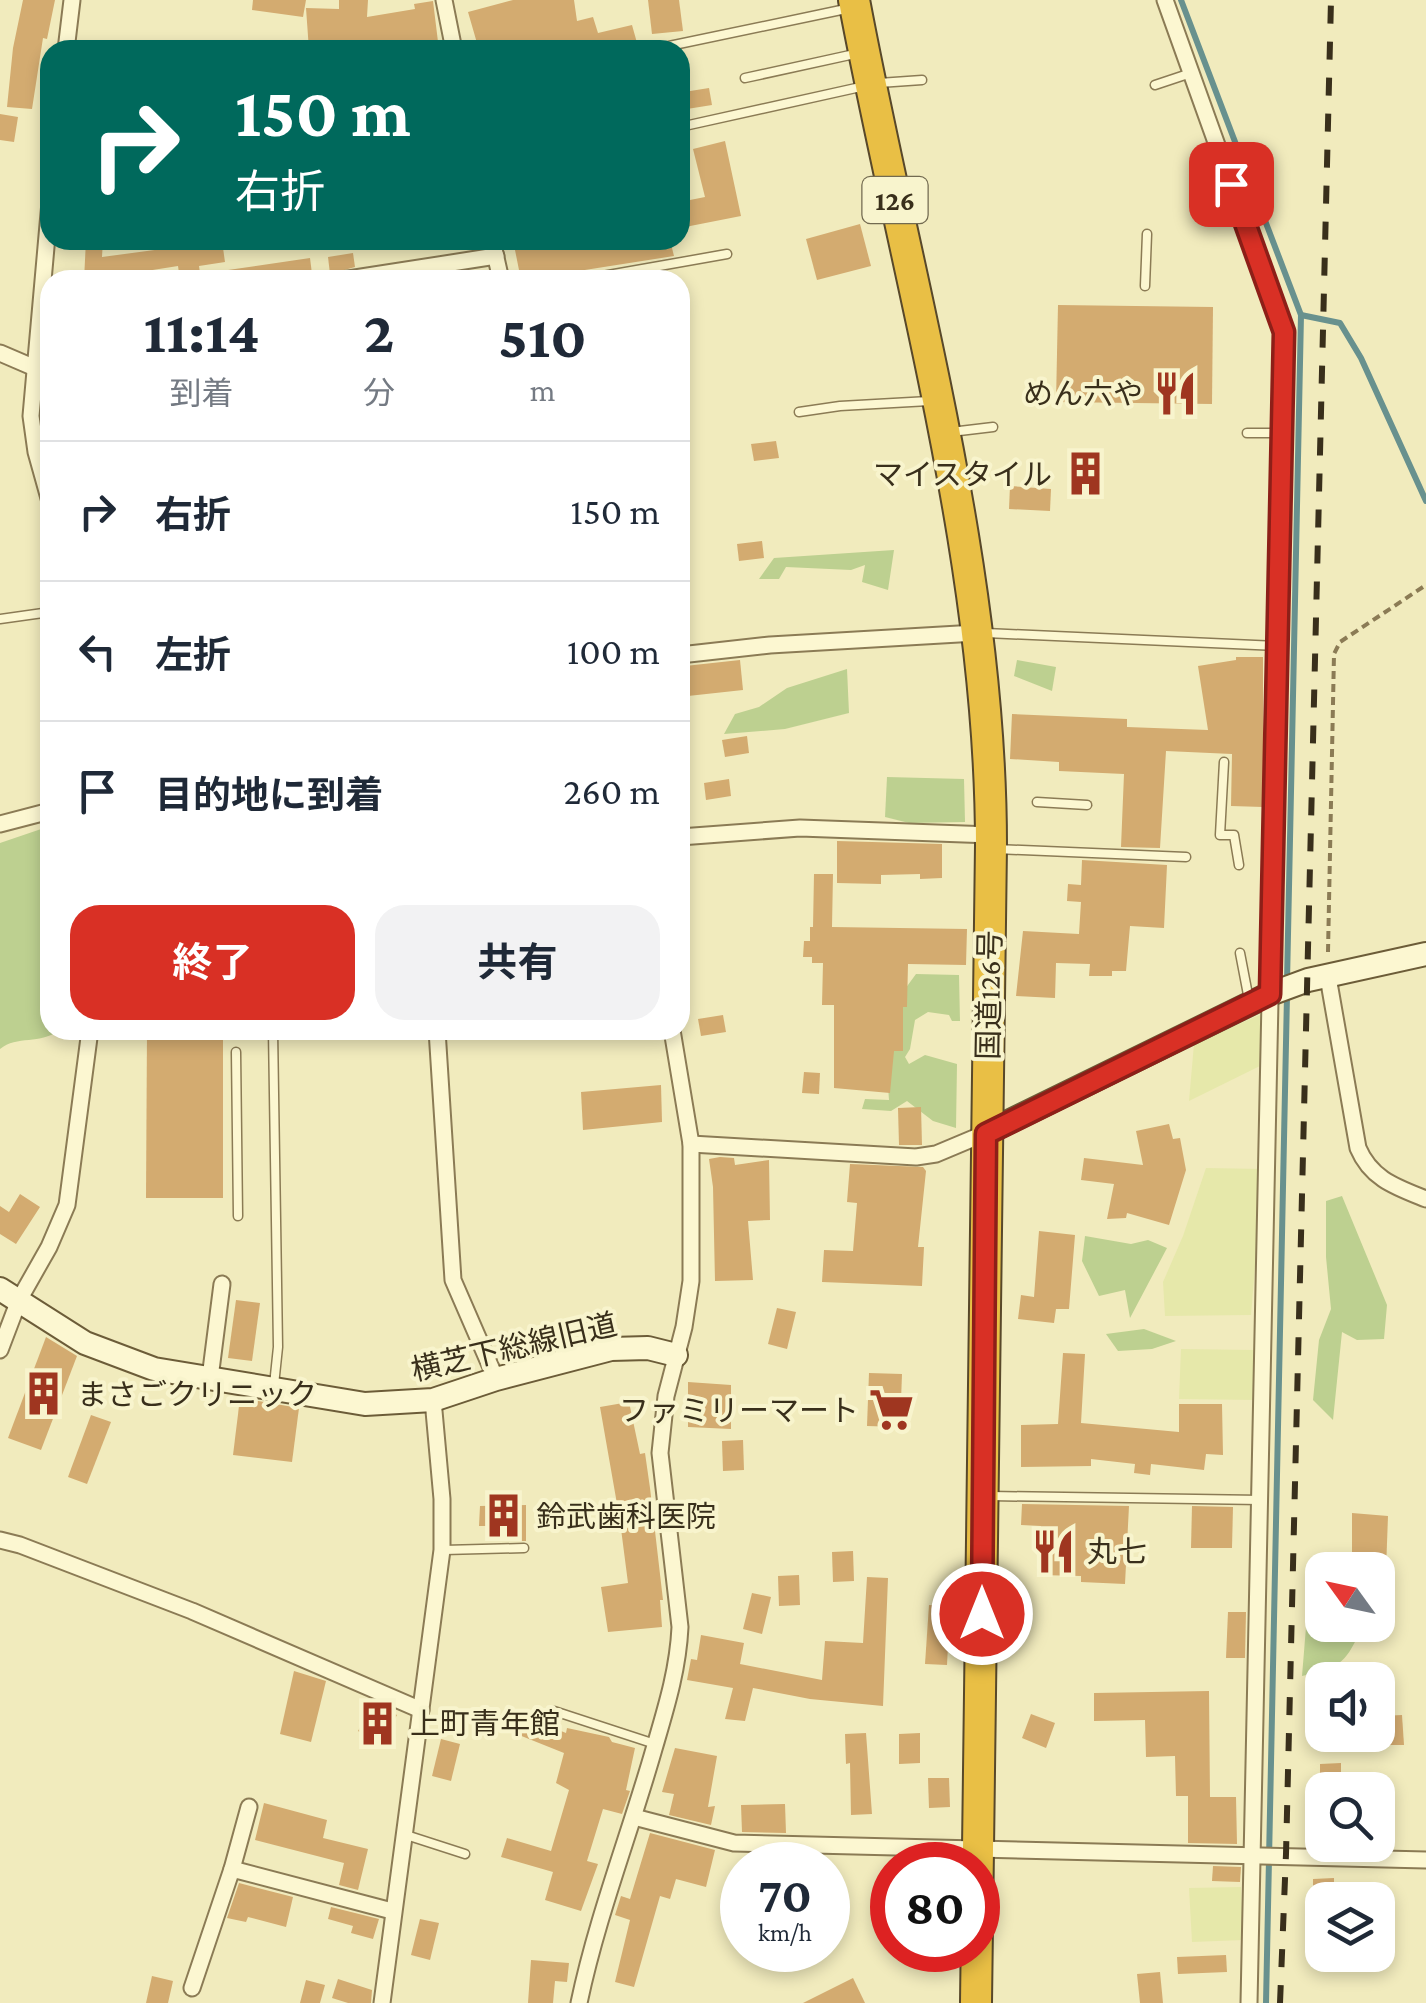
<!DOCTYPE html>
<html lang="ja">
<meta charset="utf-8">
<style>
body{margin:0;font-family:"Crimson Pro","Noto Sans JP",serif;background:#f2f2f3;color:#1f2937;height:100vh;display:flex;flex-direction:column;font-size:38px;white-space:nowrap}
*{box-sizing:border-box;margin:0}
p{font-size:32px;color:#747a83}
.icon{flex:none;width:55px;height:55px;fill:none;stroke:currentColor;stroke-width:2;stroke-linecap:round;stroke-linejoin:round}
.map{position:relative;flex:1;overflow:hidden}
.sheet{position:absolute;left:40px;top:270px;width:650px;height:770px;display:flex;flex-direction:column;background:#fff;border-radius:30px;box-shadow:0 5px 15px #0003}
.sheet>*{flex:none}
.guide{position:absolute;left:40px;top:40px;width:650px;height:210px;border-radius:30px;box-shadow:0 5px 15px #0003;background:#00695c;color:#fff;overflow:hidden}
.needle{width:65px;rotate:303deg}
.buttons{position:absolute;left:1305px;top:1552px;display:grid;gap:20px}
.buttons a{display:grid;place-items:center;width:90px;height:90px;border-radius:20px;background:#fff;box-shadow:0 5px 15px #0003;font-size:50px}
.speed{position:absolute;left:720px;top:1842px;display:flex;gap:20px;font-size:50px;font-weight:700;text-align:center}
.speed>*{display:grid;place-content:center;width:130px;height:130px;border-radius:50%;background:#fff;box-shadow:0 5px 15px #0003;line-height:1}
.speed small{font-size:25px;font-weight:400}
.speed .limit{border:15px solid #d22;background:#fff;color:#111}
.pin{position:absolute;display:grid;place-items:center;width:85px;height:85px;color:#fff;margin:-42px;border-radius:20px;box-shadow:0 5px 15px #0006}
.me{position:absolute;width:110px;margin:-55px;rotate:0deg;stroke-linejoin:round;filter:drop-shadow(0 0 8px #0008)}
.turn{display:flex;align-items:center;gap:35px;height:210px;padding:0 30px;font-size:45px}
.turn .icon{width:130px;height:130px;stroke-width:2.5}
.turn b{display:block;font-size:70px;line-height:85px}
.eta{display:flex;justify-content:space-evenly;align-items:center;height:170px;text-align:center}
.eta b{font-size:60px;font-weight:700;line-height:70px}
.action{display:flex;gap:20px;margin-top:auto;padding:20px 30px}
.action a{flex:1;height:115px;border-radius:30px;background:#d93025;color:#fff;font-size:40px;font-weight:700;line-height:115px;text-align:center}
.action a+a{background:#f2f2f3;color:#1f2937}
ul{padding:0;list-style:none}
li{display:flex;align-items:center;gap:30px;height:140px;padding:0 30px;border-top:2px solid #e0e1e3}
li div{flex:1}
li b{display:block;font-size:38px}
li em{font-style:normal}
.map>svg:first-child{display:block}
.farmland{fill:#e6e8aa}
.green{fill:#bdd090}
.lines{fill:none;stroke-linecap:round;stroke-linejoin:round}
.stream{stroke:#68918e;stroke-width:6}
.building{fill:#d3ab70}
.lane-casing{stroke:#8b7b55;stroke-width:11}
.street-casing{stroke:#8b7b55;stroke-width:19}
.secondary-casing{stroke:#6c5c38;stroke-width:26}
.highway-casing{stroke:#58482a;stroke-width:34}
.path{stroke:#8b7b55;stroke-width:4;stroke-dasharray:8 5;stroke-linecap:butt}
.lane{stroke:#fcf7d1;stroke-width:8}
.street{stroke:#fcf7d1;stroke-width:15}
.secondary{stroke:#fcf7d1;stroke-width:22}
.highway{stroke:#e9bf45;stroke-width:30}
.rail{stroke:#392f1b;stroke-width:6;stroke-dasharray:18 18;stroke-linecap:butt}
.route-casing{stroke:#8d1f18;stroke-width:25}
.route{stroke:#d93025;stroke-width:18}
.labels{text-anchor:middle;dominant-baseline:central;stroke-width:8;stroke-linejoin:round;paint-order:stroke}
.shield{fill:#f8f4cd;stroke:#726a50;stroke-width:2.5}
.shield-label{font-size:28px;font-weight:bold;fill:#392f1b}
.poi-label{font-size:30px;fill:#392f1b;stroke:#f8f4cd;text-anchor:start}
.street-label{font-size:30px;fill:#392f1b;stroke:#f8f4cd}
</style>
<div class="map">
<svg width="1426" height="2003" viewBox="0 0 1426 2003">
<rect width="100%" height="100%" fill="#f1ebbd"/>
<!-- farmland -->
<g class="farmland">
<polygon points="1264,1013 1264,1064 1189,1101 1194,1044"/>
<polygon points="1206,1168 1263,1169 1251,1315 1165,1316 1163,1282 1183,1236"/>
<polygon points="1181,1349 1255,1350 1256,1400 1179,1399"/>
<polygon points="1241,1887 1243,1940 1192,1942 1189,1888"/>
</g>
<!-- green -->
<g class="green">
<polygon points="894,550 888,590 862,582 865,565 851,570 786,567 779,579 759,579 774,558"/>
<polygon points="1017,660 1056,667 1052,691 1014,676"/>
<polygon points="847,669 849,713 785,729 724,734 735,714 759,707 787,688"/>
<polygon points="887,777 964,779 965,822 909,823 885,817"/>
<path d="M50,826V1030H60C40,1045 17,1035 0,1049V843Z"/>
<polygon points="916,974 959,975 960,1021 952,1021 949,1015 928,1012 915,1020 910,1049 905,1057 909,1064 925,1055 957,1064 956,1128 933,1121 907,1101 891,1111 862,1109 865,1099 889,1100 886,1060 897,1000"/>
<polygon points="1342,1196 1387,1305 1384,1339 1357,1340 1342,1332 1333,1420 1313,1400 1319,1340 1331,1309 1326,1257 1326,1201"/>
<polygon points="1085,1236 1131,1244 1148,1240 1167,1248 1130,1318 1125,1290 1099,1296 1082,1261"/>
<polygon points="1144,1329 1176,1341 1152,1349 1118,1351 1106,1334"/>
<path d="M1322,1609V1625H1363C1346,1662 1343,1667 1302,1676L1307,1615Z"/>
</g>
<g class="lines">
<!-- stream -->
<g class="stream">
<polyline points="1181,0 1301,315 1287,982"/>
<polyline points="1301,315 1340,323 1361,358 1426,501"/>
<polyline points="1266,2003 1287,995"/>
</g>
</g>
<!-- building -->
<g class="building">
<polygon points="23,0 55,0 47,39 43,38 32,109 7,107 13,48"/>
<polygon points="253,0 306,0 303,17 252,10"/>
<polygon points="339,0 368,0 367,17 415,9 414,4 433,1 439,50 309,50 306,8 339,9"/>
<polygon points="513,0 574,0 577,21 593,17 598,33 632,25 639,50 479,50 468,12"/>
<polygon points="648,0 679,0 683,31 652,34"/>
<polygon points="709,88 712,105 687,109 684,92"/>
<polygon points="0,114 18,117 14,142 0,140"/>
<polygon points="725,141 741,216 680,228 680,202 705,197 693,149"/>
<polygon points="860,224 871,266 817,280 806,239"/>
<polygon points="86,240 103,240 102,257 222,241 225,262 199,266 201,280 180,280 178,266 108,277 108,280 84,280"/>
<polygon points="513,240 567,240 568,244 589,240 670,240 674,256 521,280"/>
<polygon points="353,253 355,267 330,274 328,257"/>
<polygon points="310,258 312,274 275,280 229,280 228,270"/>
<polygon points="1058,305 1213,307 1212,404 1056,402"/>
<polygon points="776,441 779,458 754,461 751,444"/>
<polygon points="1074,457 1098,458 1096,491 1073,489"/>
<polygon points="1010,486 1051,489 1050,511 1009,509"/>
<polygon points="762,541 764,558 739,561 737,544"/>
<polygon points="1236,657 1263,657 1263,807 1231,806 1232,754 1166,751 1160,848 1121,847 1124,774 1059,771 1059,762 1010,759 1012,714 1127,719 1127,727 1208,730 1198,666 1236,660"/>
<polygon points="740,660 743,690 688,696 685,666"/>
<polygon points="747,736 749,753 725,757 722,740"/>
<polygon points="729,779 731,796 706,800 704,783"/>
<polygon points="837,841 942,844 942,878 920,879 920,874 881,875 881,884 837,883"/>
<polygon points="1082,860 1167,865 1164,928 1130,926 1126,971 1112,971 1112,976 1089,976 1090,964 1056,963 1055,998 1016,996 1023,931 1079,934 1081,902 1067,901 1068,884 1081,885"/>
<polygon points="814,874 833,874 832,927 967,929 966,965 908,964 907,1007 903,1007 903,1051 894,1051 890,1093 834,1088 834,1005 822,1005 823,963 812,963 812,957 803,957 804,941 810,941 810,927 813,927"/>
<polygon points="723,1015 726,1032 701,1036 698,1019"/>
<polygon points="147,1030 223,1030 223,1198 146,1198"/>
<polygon points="804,1072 820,1073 819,1094 802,1093"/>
<polygon points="661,1085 662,1122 583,1130 581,1092"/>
<polygon points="921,1107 922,1145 899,1145 898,1108"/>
<polygon points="1169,1124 1173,1139 1180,1138 1186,1170 1169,1225 1127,1213 1126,1218 1107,1219 1114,1184 1081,1180 1084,1158 1143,1165 1136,1131"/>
<polygon points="720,1157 734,1158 735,1165 769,1160 770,1220 748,1221 753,1280 715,1281 713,1187 709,1159"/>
<polygon points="850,1164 923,1167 926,1171 918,1247 924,1247 922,1286 822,1282 824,1250 853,1251 857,1203 847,1202"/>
<polygon points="20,1194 40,1207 16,1244 0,1234 0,1206 9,1212"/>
<polygon points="1039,1231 1075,1235 1069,1309 1056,1309 1054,1323 1018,1319 1021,1295 1034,1297"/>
<polygon points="236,1300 260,1303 252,1361 228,1358"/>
<polygon points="777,1308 796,1312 787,1349 768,1344"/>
<polygon points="46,1337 77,1356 41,1450 8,1438"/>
<polygon points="1063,1353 1085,1354 1081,1423 1179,1432 1179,1404 1222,1404 1223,1455 1206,1454 1204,1470 1151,1464 1150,1475 1134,1473 1135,1464 1091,1459 1091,1466 1021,1467 1021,1425 1058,1424"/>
<polygon points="869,1373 902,1374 900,1427 867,1426"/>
<polygon points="688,1382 731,1385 731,1429 688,1427"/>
<polygon points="240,1398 299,1408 292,1462 233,1455"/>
<polygon points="629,1402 640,1454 645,1453 650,1488 663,1600 660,1600 662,1627 608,1632 601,1587 628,1583 620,1521 600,1407"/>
<polygon points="91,1415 111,1422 87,1484 68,1477"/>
<polygon points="743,1440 744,1470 723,1471 722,1441"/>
<polygon points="1022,1504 1129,1506 1125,1584 1081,1582 1081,1576 1039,1575 1041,1526 1021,1525"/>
<polygon points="526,1505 526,1541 493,1541 493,1526 479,1526 480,1506"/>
<polygon points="1192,1506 1233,1507 1232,1548 1191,1548"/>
<polygon points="1352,1513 1388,1516 1386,1570 1352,1570"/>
<polygon points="853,1551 854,1581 833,1582 832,1552"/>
<polygon points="799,1575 800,1605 779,1606 778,1576"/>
<polygon points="867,1577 888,1578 883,1706 810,1699 753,1688 745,1721 725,1719 733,1688 687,1680 691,1659 697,1660 701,1635 744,1643 740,1664 822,1680 825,1641 863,1643"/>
<polygon points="752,1593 771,1597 762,1634 743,1629"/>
<polygon points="929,1605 950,1606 947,1665 925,1664"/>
<polygon points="1228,1612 1246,1612 1245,1658 1226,1658"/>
<polygon points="294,1671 326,1681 311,1742 280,1734"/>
<polygon points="1209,1691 1210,1797 1236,1797 1237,1844 1188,1843 1188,1796 1176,1796 1175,1756 1146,1757 1145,1720 1094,1721 1094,1693"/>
<polygon points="373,1704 397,1715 381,1744 358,1731"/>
<polygon points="516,1713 566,1733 567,1728 609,1737 612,1742 635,1748 626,1790 630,1791 622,1814 603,1809 587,1861 598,1864 581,1911 545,1900 553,1872 501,1857 507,1838 551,1851 569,1790 556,1783 564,1753 509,1731"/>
<polygon points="1031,1714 1055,1723 1046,1748 1022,1738"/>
<polygon points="1402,1715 1404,1745 1383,1745 1381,1716"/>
<polygon points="866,1733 872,1814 851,1815 850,1763 846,1764 845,1734"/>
<polygon points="920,1733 920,1763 899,1764 899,1734"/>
<polygon points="441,1739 460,1744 451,1781 432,1776"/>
<polygon points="675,1748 717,1756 708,1807 715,1806 711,1825 669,1815 674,1794 662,1792"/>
<polygon points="1341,1763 1341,1790 1320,1790 1320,1764"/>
<polygon points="928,1778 949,1778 950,1807 929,1808"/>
<polygon points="264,1803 327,1820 323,1838 368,1849 358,1890 339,1885 344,1863 255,1840"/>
<polygon points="785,1804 786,1833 742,1832 741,1805"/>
<polygon points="650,1833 715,1850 706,1887 676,1879 670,1899 660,1896 634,1987 615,1982 630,1920 615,1915 621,1896 630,1899"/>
<polygon points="1213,1866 1241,1867 1240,1882 1212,1881"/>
<polygon points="1334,1878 1334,1900 1313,1900 1313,1879"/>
<polygon points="239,1883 293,1897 286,1927 248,1917 246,1922 227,1918"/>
<polygon points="331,1907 379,1919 373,1939 351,1933 353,1926 328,1919"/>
<polygon points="420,1919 439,1923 430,1960 411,1955"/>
<polygon points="1226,1955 1227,1972 1178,1974 1177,1957"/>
<polygon points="531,1960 569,1963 567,1982 555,1981 553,2003 528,2003"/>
<polygon points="1160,1972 1163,2003 1140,2003 1137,1974"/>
<polygon points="152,1976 173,1981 168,2003 146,2003"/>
<polygon points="853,1978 865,2003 803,2003"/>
<polygon points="338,1979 372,1990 371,2003 348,2003 332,1998"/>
<polygon points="306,1980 325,1985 320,2003 300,2003"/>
</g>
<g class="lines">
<defs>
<g id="lane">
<polyline points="650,50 841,10"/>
<polyline points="745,78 850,55"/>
<polyline points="879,83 922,80"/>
<polyline points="1155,85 1191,73"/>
<polyline points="680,127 856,88"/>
<polyline points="580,280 727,254"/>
<polyline points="1145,286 1147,234"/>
<polyline points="799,412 840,406 929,401"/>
<polyline points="951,432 993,427"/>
<polyline points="1247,433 1282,433"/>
<polyline points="0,619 50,612"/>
<polyline points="986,633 1276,646"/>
<polyline points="1224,762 1220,835 1234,835 1239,865"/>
<polyline points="1037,802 1087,805"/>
<polyline points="996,849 1186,857"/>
<polyline points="1240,953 1249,1000"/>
<polyline points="273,1030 278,1347 274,1385"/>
<polyline points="236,1052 238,1216"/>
<polyline points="991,1496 1261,1500"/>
<polyline points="444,1550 524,1548"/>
<polyline points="554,1711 655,1744"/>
<polyline points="403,1834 465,1854"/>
</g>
<g id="street">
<polyline points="444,0 454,50"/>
<polyline points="1165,0 1284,332 1249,2003"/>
<polyline points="66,50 72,0"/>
<polyline points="50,202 31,416 36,452 50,502"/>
<polyline points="492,240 501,280"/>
<polyline points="342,280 496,256"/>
<polyline points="0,353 35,368"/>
<polyline points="680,655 770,645 976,633"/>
<polyline points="0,824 50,811"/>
<polyline points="680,837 800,828 991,835"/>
<path d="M1328,977L1358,1148C1371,1179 1396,1187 1426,1199"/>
<polyline points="437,1030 453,1280 496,1379"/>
<polyline points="691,1144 916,1157 936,1154 986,1133"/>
<polyline points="0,1350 19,1300 49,1247 67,1205 90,1030"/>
<polyline points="210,1378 222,1284"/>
<polyline points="0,1540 20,1545 192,1611 421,1710"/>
<polyline points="634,1817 734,1843 1426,1860"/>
<polyline points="232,1869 249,1807"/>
<polyline points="192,1988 232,1869 392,1911"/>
<polyline points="382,2003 442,1550 442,1499 433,1400"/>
<path d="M579,2003C597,1917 630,1833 654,1749C666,1708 678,1670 680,1627L660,1453L666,1396L684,1327L691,1281V1144L672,1030"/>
</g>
<g id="secondary">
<polyline points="986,1133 1270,994 1308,980 1426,954"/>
<polyline points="0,1289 85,1343 154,1369 365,1404 433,1400 496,1379 611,1349 648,1348 676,1355"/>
</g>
<path id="highway" d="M854,0C906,278 991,560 991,845L976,2003"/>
</defs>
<!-- lane casing -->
<use href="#lane" class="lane-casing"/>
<!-- street casing -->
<use href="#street" class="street-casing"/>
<!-- secondary casing -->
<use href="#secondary" class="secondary-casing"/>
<!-- highway casing -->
<use href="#highway" class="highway-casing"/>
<!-- path -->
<polyline class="path" points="1328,952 1334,654 1340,642 1426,585"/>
<!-- lane -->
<use href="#lane" class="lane"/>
<!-- street -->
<use href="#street" class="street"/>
<!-- secondary -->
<use href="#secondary" class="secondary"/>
<!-- highway -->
<use href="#highway" class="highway"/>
<!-- rail -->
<polyline class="rail" points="1280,2003 1286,1854 1331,0"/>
</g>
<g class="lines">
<defs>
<polyline id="route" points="982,1614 986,1134 1270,994 1284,332 1231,184"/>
</defs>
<!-- route casing -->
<use href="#route" class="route-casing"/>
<!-- route -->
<use href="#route" class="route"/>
</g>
<!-- icons -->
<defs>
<symbol id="restaurant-bare" viewBox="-9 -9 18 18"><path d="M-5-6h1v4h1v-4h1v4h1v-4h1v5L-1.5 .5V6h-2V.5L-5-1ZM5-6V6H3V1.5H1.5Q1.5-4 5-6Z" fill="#9f3620" stroke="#f8f4cd" stroke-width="2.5" paint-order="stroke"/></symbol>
<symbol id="building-bare" viewBox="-9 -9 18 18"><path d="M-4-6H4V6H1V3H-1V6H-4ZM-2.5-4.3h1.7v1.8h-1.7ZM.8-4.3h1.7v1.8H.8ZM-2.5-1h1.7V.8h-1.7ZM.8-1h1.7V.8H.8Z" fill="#9f3620" stroke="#f8f4cd" stroke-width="2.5" paint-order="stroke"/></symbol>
<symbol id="supermarket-bare" viewBox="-9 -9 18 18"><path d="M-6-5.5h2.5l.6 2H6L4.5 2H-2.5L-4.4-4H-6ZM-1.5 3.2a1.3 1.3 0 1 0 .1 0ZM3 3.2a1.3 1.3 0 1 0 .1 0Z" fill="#9f3620" stroke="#f8f4cd" stroke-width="2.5" paint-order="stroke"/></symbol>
</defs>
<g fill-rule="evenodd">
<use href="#restaurant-bare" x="1144" y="362" width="63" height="63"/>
<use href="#building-bare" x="1054" y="442" width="63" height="63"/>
<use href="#building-bare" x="12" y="1362" width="63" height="63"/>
<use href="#supermarket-bare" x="860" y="1378" width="63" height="63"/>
<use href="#building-bare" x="472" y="1484" width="63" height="63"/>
<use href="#restaurant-bare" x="1022" y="1520" width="63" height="63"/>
<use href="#building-bare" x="346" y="1692" width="63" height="63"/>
</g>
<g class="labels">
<!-- shield labels -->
<rect class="shield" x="862.5" y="177" width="65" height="46" rx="8"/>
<g class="shield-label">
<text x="895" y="200">126</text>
</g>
<!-- poi labels -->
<g class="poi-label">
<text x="1143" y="393" text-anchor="end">めん六や</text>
<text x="1052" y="474" text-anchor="end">マイスタイル</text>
<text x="77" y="1394">まさごクリニック</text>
<text x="859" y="1410" text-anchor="end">ファミリーマート</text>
<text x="536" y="1516">鈴武歯科医院</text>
<text x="1087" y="1551">丸七</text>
<text x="410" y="1723">上町青年館</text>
</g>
<!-- street labels -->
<g class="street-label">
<text transform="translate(989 995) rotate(-89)">国道126号</text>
<text transform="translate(514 1347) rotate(-13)">横芝下総線旧道</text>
</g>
</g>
</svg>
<div class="buttons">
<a><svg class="needle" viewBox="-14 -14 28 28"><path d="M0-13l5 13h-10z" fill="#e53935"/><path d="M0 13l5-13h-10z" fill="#747a83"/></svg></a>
<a><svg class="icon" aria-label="sound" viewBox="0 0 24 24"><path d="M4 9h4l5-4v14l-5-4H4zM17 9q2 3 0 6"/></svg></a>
<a><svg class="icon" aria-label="search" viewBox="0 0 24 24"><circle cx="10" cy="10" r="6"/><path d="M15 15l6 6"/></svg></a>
<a><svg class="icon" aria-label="layers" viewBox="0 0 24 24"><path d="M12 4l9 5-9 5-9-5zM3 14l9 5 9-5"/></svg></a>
</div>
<div class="speed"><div>70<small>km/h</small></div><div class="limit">80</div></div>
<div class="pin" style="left:1231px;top:184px;background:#d93025"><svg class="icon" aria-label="arrive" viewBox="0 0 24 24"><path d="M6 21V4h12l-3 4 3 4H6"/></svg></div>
<svg class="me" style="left:982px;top:1614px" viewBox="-20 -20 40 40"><circle r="17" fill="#d93025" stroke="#fff" stroke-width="3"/><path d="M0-11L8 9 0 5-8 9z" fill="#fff"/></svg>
<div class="guide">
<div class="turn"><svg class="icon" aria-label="right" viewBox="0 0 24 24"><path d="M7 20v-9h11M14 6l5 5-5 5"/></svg><div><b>150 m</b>右折</div></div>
</div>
<section class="sheet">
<div class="eta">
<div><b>11:14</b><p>到着</p></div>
<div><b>2</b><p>分</p></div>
<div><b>510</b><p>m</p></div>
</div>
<ul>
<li><svg class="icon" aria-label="right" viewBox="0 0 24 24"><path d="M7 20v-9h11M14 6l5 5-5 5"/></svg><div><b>右折</b></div><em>150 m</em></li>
<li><svg class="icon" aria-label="left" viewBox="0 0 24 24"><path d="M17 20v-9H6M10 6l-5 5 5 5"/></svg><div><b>左折</b></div><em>100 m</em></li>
<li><svg class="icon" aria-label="arrive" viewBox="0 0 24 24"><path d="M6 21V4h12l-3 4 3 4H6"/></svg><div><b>目的地に到着</b></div><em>260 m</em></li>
</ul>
<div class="action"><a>終了</a><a>共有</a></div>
</section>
</div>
